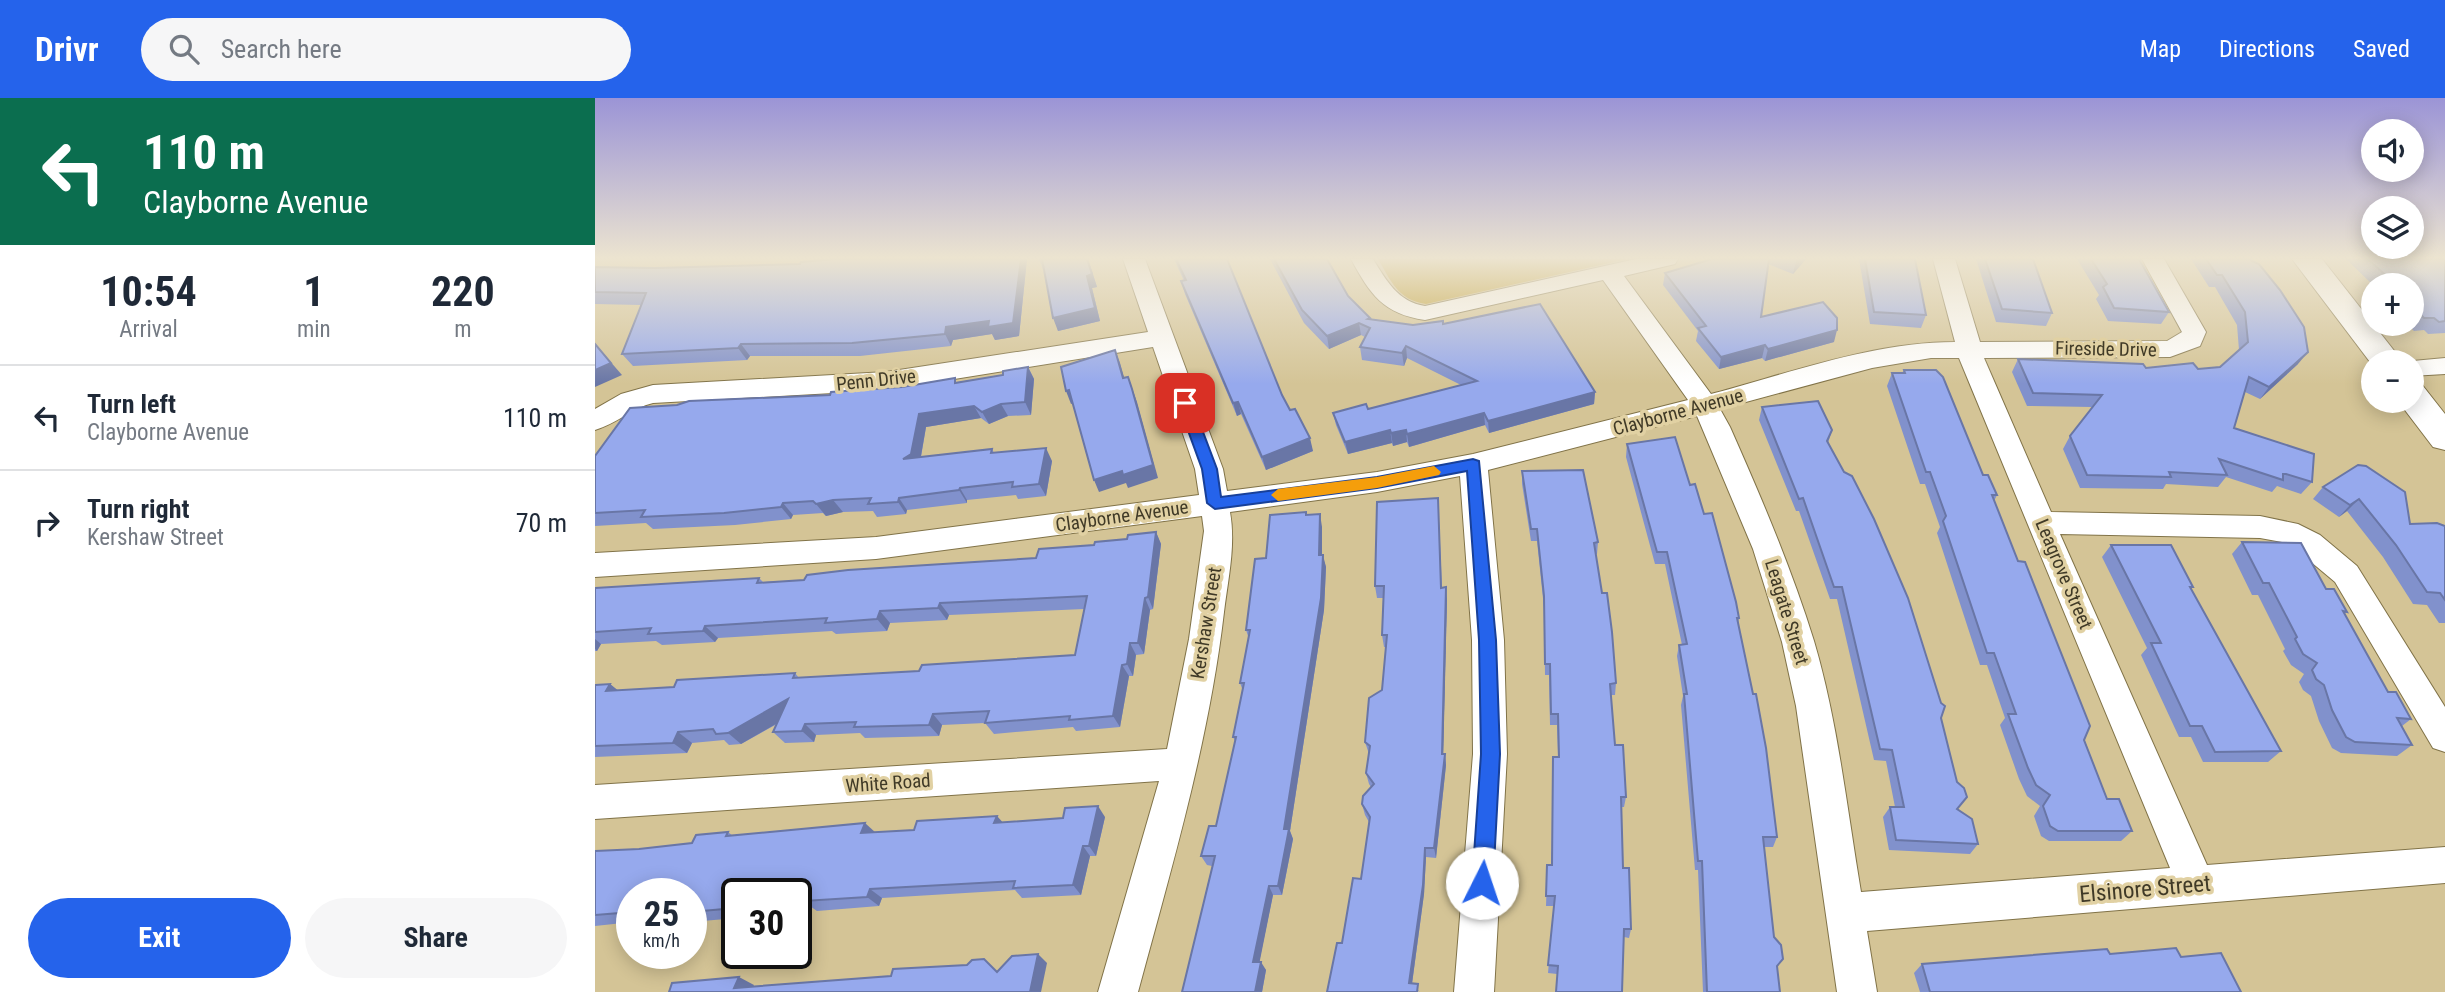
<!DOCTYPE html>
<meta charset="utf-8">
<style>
body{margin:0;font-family:"Roboto Condensed",sans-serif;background:#f6f6f7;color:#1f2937;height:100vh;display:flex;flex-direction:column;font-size:26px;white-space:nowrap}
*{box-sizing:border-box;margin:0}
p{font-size:23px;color:#747a83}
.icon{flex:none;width:38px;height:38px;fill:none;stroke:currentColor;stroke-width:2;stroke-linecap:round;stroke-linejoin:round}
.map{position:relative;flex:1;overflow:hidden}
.panel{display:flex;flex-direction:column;background:#fff;width:595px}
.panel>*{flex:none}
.hud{background:#0b6e4f;color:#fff;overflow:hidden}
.buttons{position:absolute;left:1766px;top:21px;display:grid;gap:14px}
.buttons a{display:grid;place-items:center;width:63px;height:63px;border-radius:50%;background:#fff;box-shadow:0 4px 18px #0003;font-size:35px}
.speed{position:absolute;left:21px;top:780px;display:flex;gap:14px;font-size:35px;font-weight:700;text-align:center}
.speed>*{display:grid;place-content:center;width:91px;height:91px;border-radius:50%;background:#fff;box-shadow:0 4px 18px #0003;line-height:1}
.speed small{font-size:18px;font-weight:400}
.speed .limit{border:4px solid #111;border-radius:10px;background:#fff;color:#111}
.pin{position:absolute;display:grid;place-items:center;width:60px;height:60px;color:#fff;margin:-30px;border-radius:14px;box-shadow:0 4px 10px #0006}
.me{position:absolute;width:77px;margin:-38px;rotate:4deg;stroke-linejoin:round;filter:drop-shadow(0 0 5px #0008)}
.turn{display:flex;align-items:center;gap:24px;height:147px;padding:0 28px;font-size:32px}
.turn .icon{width:91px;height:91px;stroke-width:2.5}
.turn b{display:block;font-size:49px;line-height:60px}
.eta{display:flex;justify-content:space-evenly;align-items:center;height:119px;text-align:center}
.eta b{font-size:42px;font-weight:700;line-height:49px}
.primary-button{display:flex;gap:14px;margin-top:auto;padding:14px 28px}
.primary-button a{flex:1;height:80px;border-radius:42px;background:#2563eb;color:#fff;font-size:28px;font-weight:700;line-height:80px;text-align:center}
.primary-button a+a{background:#f6f6f7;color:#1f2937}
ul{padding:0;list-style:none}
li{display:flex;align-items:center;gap:21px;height:105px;padding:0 28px;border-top:2px solid #e0e1e3}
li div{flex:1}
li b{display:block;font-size:26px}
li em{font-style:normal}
header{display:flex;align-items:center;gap:42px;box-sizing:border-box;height:98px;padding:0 35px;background:#2563eb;color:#fff}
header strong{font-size:33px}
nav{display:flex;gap:38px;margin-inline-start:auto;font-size:24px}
.search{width:490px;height:63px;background:#f6f6f7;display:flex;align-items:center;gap:18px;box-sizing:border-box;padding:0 24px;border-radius:38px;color:#747a83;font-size:26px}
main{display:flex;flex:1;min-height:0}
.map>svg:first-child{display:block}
.green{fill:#bd9b2a}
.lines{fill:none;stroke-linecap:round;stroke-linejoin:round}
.minor-casing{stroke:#817348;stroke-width:2}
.tertiary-casing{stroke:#817348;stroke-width:2}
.minor{fill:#fff;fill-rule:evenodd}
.tertiary{fill:#fff;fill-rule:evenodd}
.wall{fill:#8191cc}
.shaded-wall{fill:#6976a6}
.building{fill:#96a9ed;stroke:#6976a6;stroke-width:2}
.route{fill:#2563eb;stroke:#184099;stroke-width:2}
.slow{fill:#f59e0b}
.labels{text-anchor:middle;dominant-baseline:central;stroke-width:7;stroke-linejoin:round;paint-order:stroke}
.street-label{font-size:19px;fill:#403a27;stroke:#e1d1a3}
.near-street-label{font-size:23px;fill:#403a27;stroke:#e1d1a3}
</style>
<header>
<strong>Drivr</strong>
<div class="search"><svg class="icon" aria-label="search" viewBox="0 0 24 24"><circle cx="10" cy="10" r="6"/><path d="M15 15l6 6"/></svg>Search here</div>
<nav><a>Map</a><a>Directions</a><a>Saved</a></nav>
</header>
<main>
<section class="panel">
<div class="hud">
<div class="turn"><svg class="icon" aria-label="left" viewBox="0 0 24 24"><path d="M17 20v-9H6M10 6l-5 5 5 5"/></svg><div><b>110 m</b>Clayborne Avenue</div></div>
</div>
<div class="eta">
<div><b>10:54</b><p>Arrival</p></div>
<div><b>1</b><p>min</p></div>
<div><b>220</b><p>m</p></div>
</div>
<ul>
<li><svg class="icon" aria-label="left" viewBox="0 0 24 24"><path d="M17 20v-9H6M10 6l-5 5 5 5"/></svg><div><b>Turn left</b><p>Clayborne Avenue</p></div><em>110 m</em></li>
<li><svg class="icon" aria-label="right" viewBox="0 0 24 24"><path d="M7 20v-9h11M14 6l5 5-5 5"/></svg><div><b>Turn right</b><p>Kershaw Street</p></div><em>70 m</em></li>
</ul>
<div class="primary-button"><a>Exit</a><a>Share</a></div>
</section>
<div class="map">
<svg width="1850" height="894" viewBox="0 0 1850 894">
<rect width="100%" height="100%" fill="#d4c496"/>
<!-- green -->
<path class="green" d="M783,161H1033L831,206C803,202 796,183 783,161Z"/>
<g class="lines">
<defs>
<g id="minor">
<path d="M528,161H550L628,371L632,393L782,374L878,356L1093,302L1008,182L830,222C788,216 775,196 756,161H778C791,182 803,204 830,208L1041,161H1083L1080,166L1029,178L1116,296C1195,275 1278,244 1360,244L1338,161H1360L1385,244L1572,243L1587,234L1547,161H1569L1611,234L1605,248L1575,259L1389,260L1456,414L1665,418L1703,426L1725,437L1762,468L1850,609V654L1838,650L1740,484L1703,453L1687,444L1665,440L1465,436L1612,767L1850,749V785L1272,833L1282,894H1242L1201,608L1187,544L1158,451L1102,318L893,372L909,542L912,656L899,894H859L878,656L877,542L865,378L782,394L635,414C641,447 633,481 629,514C614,644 577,768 543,894H503L564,683L0,721V687L572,651L594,541L609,433L607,418L281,461L0,479V455L281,439L604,397L600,371L558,249L291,292L58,305C37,310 21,326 0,332V311L26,296L58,287L291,274L553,234ZM1336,260H1364L1575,770L1266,794C1252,711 1243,624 1219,543C1196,469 1166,399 1135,329L1125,311L1277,270Z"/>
<polygon points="1850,260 1850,276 1816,278 1816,264 1807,264"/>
</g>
<g id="tertiary">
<polygon points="1697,161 1727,161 1808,264 1778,264 1778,268"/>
<polygon points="1816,285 1828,288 1850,316 1850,352 1838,349 1803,303 1816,303"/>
</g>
</defs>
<!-- minor casing -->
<use href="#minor" class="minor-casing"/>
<!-- tertiary casing -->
<use href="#tertiary" class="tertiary-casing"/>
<!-- minor -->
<use href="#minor" class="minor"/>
<!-- tertiary -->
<use href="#tertiary" class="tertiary"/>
</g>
<!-- wall -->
<g class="wall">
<polygon points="239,161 432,161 424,238 400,242 397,236 358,242 356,248 265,258 155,258 152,262 38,268 27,256 46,207 0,206 0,168 1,169 60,170 205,166"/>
<polygon points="444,161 493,161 502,189 497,190 505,223 463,233 449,171 448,171"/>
<polygon points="579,161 632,161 687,297 718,353 671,372 646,316 642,318 590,196 586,183 589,183"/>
<polygon points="675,161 732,161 753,198 776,221 818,227 848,226 1000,294 999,306 894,335 890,327 814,349 812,344 798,348 797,345 753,356 741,327 738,315 773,311 866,287 812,260 809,268 767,262 765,249 770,239 766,237 734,251 709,225"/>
<polygon points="1117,161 1211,161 1198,176 1173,166 1166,219 1239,244 1170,263 1167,260 1124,271 1101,243 1103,233 1068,187 1070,175"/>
<polygon points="1264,161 1320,161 1331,217 1326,230 1275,226"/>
<polygon points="1381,161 1438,161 1457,215 1451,228 1401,224"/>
<polygon points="1482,161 1544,161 1574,214 1566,226 1513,223 1501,201 1504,197"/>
<polygon points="1596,161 1655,161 1703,266 1665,301 1650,294 1639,330 1717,384 1706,396 1682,388 1677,394 1631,379 1623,389 1571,386 1568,391 1485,390 1468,351 1475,338 1497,309 1432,308 1417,274 1423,261 1551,270 1603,271 1625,269 1644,252 1642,227 1620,189 1614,189"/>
<polygon points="1751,161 1850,161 1850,235 1833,236 1829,232 1819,233 1812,226 1816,226 1816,187 1778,187"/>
<polygon points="433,269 439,281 436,317 413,318 394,326 386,320 331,329 326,359 397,351 399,355 457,363 451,398 423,401 421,397 372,402 372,405 312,412 311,416 282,419 278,413 248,414 231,418 228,415 198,417 196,421 140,427 58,431 51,425 0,428 0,358 82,307 235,297 363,284 408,277"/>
<polygon points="1309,272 1388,377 1402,397 1399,403 1512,701 1537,733 1526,743 1454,743 1446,738 1439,718 1445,708 1432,698 1424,681 1405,627 1410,620 1392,567 1385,567 1342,435 1345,429 1330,386 1325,386 1292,288 1297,275 1307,275"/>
<polygon points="1167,309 1237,332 1233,345 1346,620 1362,711 1383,746 1375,756 1294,752 1288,719 1295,709 1300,709 1291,663 1279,662 1242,501 1235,501 1204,413 1201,413 1164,322"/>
<polygon points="1032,346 1095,387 1109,416 1144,520 1143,525 1182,739 1178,749 1169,749 1185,894 1108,894 1103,772 1100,772 1086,607 1088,598 1082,558 1084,547 1087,547 1070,466 1060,466 1031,359"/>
<polygon points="1763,367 1815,426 1850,428 1850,525 1844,525 1832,507 1818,506 1788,459 1752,413 1744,419 1718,401 1728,389"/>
<polygon points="927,373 1003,444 1002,456 1001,456 1021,585 1020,597 1016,597 1020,647 1031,699 1029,709 1026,709 1028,770 1036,831 1034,840 1029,839 962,876 953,875 959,808 951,808 952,777 956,767 963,659 962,627 955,627 954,577 950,577 949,510 942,443 936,443 927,386"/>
<polygon points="843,400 847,490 852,501 848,656 850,656 851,667 841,760 831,759 829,796 817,886 825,894 747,845 766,781 774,724 770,717 767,706 776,689 774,686 771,675 774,656 770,644 787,592 791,549 789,549 787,537 788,500 782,500 780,488"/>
<polygon points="712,417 727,429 727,457 731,469 729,512 695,733 698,741 687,797 678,797 664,864 671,872 667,894 587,894 617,768 612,767 606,758 621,728 640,643 638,639 648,593 645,585 654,541 651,532"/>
<polygon points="561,434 566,446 558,511 555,512 549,556 541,557 538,578 534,578 525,629 481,633 478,629 399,636 390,625 347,627 344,638 270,640 265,635 221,637 219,644 190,645 178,634 182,626 146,646 134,647 129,642 97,645 92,655 0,659 0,587 15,586 23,593 79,589 200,575 204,580 324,573 480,557 489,511 354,517 352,522 295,525 292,533 241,536 237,533 123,540 120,544 67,547 61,543 6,546 2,553 0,553 0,490 164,480 168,484 209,482 441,460"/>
<polygon points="1647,444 1731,491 1752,514 1749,516 1793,594 1816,621 1807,628 1817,647 1802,658 1746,655 1737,650 1724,623 1716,598 1708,592 1704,584 1709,576 1696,567 1688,553 1690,551 1663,497 1657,497 1637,456"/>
<polygon points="1516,447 1598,489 1596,491 1686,653 1673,664 1608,664 1596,639 1584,639 1546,557 1552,550 1507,459"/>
<polygon points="510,719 501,758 495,758 486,797 427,800 420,792 287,800 284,808 222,813 212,806 201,806 201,796 142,796 142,820 96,824 96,796 37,796 37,824 0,828 0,753 44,751 97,745 133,734 138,738 281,735 319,732 407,724"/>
<polygon points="1515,856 1586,859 1646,894 1325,894 1319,875 1327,866"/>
</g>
<!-- shaded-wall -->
<g class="shaded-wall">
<polygon points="426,161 432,161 424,238 400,242 397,236 358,242 356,248 350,236 351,229"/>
<polygon points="492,161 493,161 502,189 497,190 505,223 463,233 458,220 492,178"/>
<polygon points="1203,161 1211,161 1198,176 1201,163"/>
<polygon points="764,225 766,237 734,251 732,238"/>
<polygon points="1242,232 1239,244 1170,263 1173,251"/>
<polygon points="0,246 27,277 0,289"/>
<polygon points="146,246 155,258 152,262 143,250"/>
<polygon points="1170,247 1167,260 1124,271 1126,259"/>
<polygon points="811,248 812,260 809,268 807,255"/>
<polygon points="520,252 525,265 533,293 528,280"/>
<polygon points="1713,254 1703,266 1665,301 1674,289"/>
<polygon points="433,269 439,281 436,317 430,304"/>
<polygon points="533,279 542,304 563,380 533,390 531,385 504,394 499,382 527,373"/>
<polygon points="474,292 480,305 476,306 471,293"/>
<polygon points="1000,294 999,306 894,335 893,323"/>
<polygon points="643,304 646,316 642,318 638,305"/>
<polygon points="406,306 413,318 394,326 387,314"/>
<polygon points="379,308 386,320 331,329 324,369 308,361 324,316"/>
<polygon points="889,315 890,327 814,349 812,336"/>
<polygon points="795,332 797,345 753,356 750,344"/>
<polygon points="811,332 812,344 798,348 796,335"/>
<polygon points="715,340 718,353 671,372 667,359"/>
<polygon points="451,350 457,363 451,398 444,386"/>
<polygon points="365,390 372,402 372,405 364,392"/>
<polygon points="304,400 312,412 311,416 303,404"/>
<polygon points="1764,401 1752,413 1744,419 1755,407"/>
<polygon points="238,402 248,414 231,418 221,406"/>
<polygon points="188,405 198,417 196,421 186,409"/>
<polygon points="725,416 727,429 727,469 724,457"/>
<polygon points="561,434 566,446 558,511 553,499"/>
<polygon points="728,457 731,469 729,512 695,733 698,741 687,797 683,788 689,731"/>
<polygon points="851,489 852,501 848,667 847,656"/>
<polygon points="550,500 555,512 549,556 543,545"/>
<polygon points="345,505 354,517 352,522 343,510"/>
<polygon points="285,513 295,525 292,533 282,521"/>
<polygon points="110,528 123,540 120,544 108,533"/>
<polygon points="0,541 6,546 2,553 0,551"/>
<polygon points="535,545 541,557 538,578 532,566"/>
<polygon points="527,567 534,578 525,629 518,618"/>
<polygon points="15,586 30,598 11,593"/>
<polygon points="193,601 205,612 146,646 133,635"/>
<polygon points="338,616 347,627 344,638 334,627"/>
<polygon points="210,626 221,637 219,644 207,633"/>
<polygon points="83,634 97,645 92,655 78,645"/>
<polygon points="850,656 851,667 841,760 839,750"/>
<polygon points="503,708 510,719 501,758 494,748"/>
<polygon points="402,718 411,728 399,725"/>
<polygon points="270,725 281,735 266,735"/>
<polygon points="488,748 495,758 486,797 478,787"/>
<polygon points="830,750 831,759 829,796 816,893 814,885"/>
<polygon points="674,788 678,797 663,872 658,864"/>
<polygon points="275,791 287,800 284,808 272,799"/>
<polygon points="133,801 142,806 142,819 129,811"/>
<polygon points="443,856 452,865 446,894 435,894"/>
<polygon points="666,864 671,872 667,894 660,894"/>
<polygon points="144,879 159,887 156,894 139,890"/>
</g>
<!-- building -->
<g class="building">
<polygon points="239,161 426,161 418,225 393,229 394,223 351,229 350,236 257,245 146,246 143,250 27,256 51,195 0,194 0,169 60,170 205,166 206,164"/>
<polygon points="447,161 492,161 497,176 492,178 500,210 458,220"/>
<polygon points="581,161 632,161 687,297 695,312 700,311 715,340 667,359 643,304 638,305 586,183 591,182"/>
<polygon points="679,161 732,161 753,198 775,220 773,221 818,227 848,223 848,226 945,206 1000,294 893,323 889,315 812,336 811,332 796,335 795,332 750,344 738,315 771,306 773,311 882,283 811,248 807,255 765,249 775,230 764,225 732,238 707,212"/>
<polygon points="1117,161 1174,161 1166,219 1228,204 1242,220 1242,232 1173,251 1170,247 1126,259 1103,230 1111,228 1070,175"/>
<polygon points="1270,161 1320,161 1331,217 1279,214"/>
<polygon points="1390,161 1438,161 1457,215 1407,211"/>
<polygon points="1496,161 1544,161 1574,214 1519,210 1508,189 1512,186"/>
<polygon points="1611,161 1655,161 1657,163 1664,166 1685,192 1709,229 1713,254 1674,289 1654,279 1639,330 1719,356 1717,384 1691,376 1688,376 1688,382 1624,361 1632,377 1574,374 1576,379 1492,377 1475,338 1507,297 1438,295 1423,261 1548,266 1551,270 1598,265 1603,271 1625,269 1653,244 1650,214 1627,177 1622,177"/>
<polygon points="1773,161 1850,161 1850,223 1844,224 1839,220 1829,220 1816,208 1816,187 1801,187"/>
<polygon points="0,246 16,265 0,272"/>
<polygon points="520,252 528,280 533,279 537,291 558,367 528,377 527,373 499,382 474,292 471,293 466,269"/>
<polygon points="433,269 430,304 406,306 387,314 379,308 324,316 316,356 308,361 397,351 396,355 451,350 444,386 417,389 418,384 365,390 364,392 304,400 303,404 273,406 276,400 238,402 221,406 218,403 188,405 186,409 129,415 46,419 50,412 0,415 0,358 35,310 82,307 94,303 235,297 236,294 307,289 360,280 360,285 408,277 408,273"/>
<polygon points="1309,272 1341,272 1348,279 1388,377 1393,377 1402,397 1397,397 1423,463 1430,464 1495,628 1489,642 1512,701 1524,701 1537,733 1463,733 1455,728 1448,708 1455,697 1441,687 1433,670 1413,616 1421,616 1399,555 1392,555 1348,423 1351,418 1335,374 1331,374 1297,275 1310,275"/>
<polygon points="1223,303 1237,332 1232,343 1249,374 1257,378 1279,421 1313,500 1346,605 1350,608 1346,620 1362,684 1369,690 1372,699 1362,711 1377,721 1383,746 1301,742 1295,709 1309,709 1297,652 1285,651 1247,489 1239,489 1208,400 1204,401 1167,309"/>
<polygon points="1080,339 1095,387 1100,386 1109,416 1117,415 1141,504 1144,520 1142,520 1158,596 1161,596 1171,650 1182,739 1168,739 1179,839 1186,847 1188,861 1182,868 1185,894 1112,894 1107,763 1103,763 1089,596 1092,596 1084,547 1092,546 1072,454 1062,454 1032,346"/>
<polygon points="1763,367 1771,368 1810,394 1815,426 1842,425 1850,428 1850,502 1845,495 1832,494 1801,447 1764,401 1755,407 1728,389"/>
<polygon points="988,372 1003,444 999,445 1007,495 1012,495 1017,534 1021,585 1015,586 1020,647 1028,647 1031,699 1026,699 1028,770 1034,770 1036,831 1029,831 1027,894 961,894 963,868 953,867 960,798 951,798 952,767 957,767 958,659 964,659 963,616 956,616 955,566 950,566 949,498 942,431 936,431 927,373"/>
<polygon points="843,400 846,490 851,489 847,656 850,656 839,750 830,750 828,787 814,885 823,886 822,894 732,894 742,845 747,845 758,780 766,781 775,719 767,706 768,698 779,686 771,675 775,648 770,644 774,600 787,592 792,537 787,537 789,488 780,488 782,404"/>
<polygon points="711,414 711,417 725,416 724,457 728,457 726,500 689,731 694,731 683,788 674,788 658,864 666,864 660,894 587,894 620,758 606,758 614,728 621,728 641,639 638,639 649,585 645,585 655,532 651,532 660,461 671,460 675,417"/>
<polygon points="561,434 553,499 550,500 543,545 535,545 532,566 527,567 518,618 474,622 475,618 390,625 394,613 338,616 334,627 259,629 261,624 210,626 207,633 178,634 193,601 133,635 121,636 118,631 83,634 78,645 0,648 0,587 15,586 11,593 79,589 82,582 200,575 198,580 324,573 327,567 480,557 492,498 345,505 343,510 285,513 282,521 230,525 232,520 110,528 108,533 53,536 56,530 0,534 0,490 164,480 162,485 209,482 212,477 253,472 441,460 444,451 499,447 500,444 532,441 533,437"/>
<polygon points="1647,444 1706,445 1731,491 1739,491 1752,514 1748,513 1793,594 1801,594 1816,621 1802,620 1817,647 1760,644 1751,639 1737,612 1729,587 1721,581 1717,572 1722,565 1708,556 1700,541 1702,539 1674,485 1668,485"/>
<polygon points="1516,447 1576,447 1598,489 1595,489 1686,653 1620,654 1607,628 1595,628 1556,545 1566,545"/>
<polygon points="503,708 494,748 488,748 478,787 418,790 420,783 275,791 272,799 209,803 212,795 142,796 142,801 133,801 129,811 96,814 96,796 37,796 37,814 0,817 0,753 44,751 97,745 101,737 133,734 131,738 270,725 266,735 319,732 322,723 402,718 399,725 468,720 470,710"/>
<polygon points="1581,850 1586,859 1626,855 1646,894 1335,894 1327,866 1512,851 1515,856"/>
<polygon points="443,856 435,894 74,894 77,885 144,879 139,890 296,878 298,871 372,867 377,862 389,861 402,874 417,858"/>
</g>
<!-- sky -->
<linearGradient id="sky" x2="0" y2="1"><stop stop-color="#9b94d6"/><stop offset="0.56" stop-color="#ece4d0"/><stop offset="1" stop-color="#ece4d0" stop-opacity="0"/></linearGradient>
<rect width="1850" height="286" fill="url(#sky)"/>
<!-- route -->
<polygon class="route" points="590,300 597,305 622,371 626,399 782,379 878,361 884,363 901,542 905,656 898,785 895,792 887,795 880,792 877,785 886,656 884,542 872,373 782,390 620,411 612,405 607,371 583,305"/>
<!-- slow -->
<polygon class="slow" points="839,368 846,374 844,377 782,390 683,403 676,397 683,391 782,379"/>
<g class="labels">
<!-- street labels -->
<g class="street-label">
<text transform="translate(1511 251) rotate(1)">Fireside Drive</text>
<text transform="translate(281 282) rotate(-6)">Penn Drive</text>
<text transform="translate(1083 314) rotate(-15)">Clayborne Avenue</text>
<text transform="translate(527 418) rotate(-8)">Clayborne Avenue</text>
<text transform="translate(1469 476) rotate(67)">Leagrove Street</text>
<text transform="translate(1192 514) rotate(73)">Leagate Street</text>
<text transform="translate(611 525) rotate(-81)">Kershaw Street</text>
<text transform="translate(293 685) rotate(-4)">White Road</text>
</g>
<!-- near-street labels -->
<g class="near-street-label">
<text transform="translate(1550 791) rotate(-5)">Elsinore Street</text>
</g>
</g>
</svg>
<div class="buttons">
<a><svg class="icon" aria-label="sound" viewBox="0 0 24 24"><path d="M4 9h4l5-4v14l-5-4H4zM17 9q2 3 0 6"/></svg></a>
<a><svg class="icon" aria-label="layers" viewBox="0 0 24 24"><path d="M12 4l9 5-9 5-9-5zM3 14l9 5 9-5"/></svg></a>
<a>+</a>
<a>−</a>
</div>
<div class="speed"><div>25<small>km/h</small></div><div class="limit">30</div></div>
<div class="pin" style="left:590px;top:305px;background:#d93025"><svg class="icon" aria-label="arrive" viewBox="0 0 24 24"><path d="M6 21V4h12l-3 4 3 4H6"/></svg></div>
<svg class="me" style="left:887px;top:785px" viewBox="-20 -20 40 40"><circle r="19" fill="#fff"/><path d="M0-13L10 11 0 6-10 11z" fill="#2563eb"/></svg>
</div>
</main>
